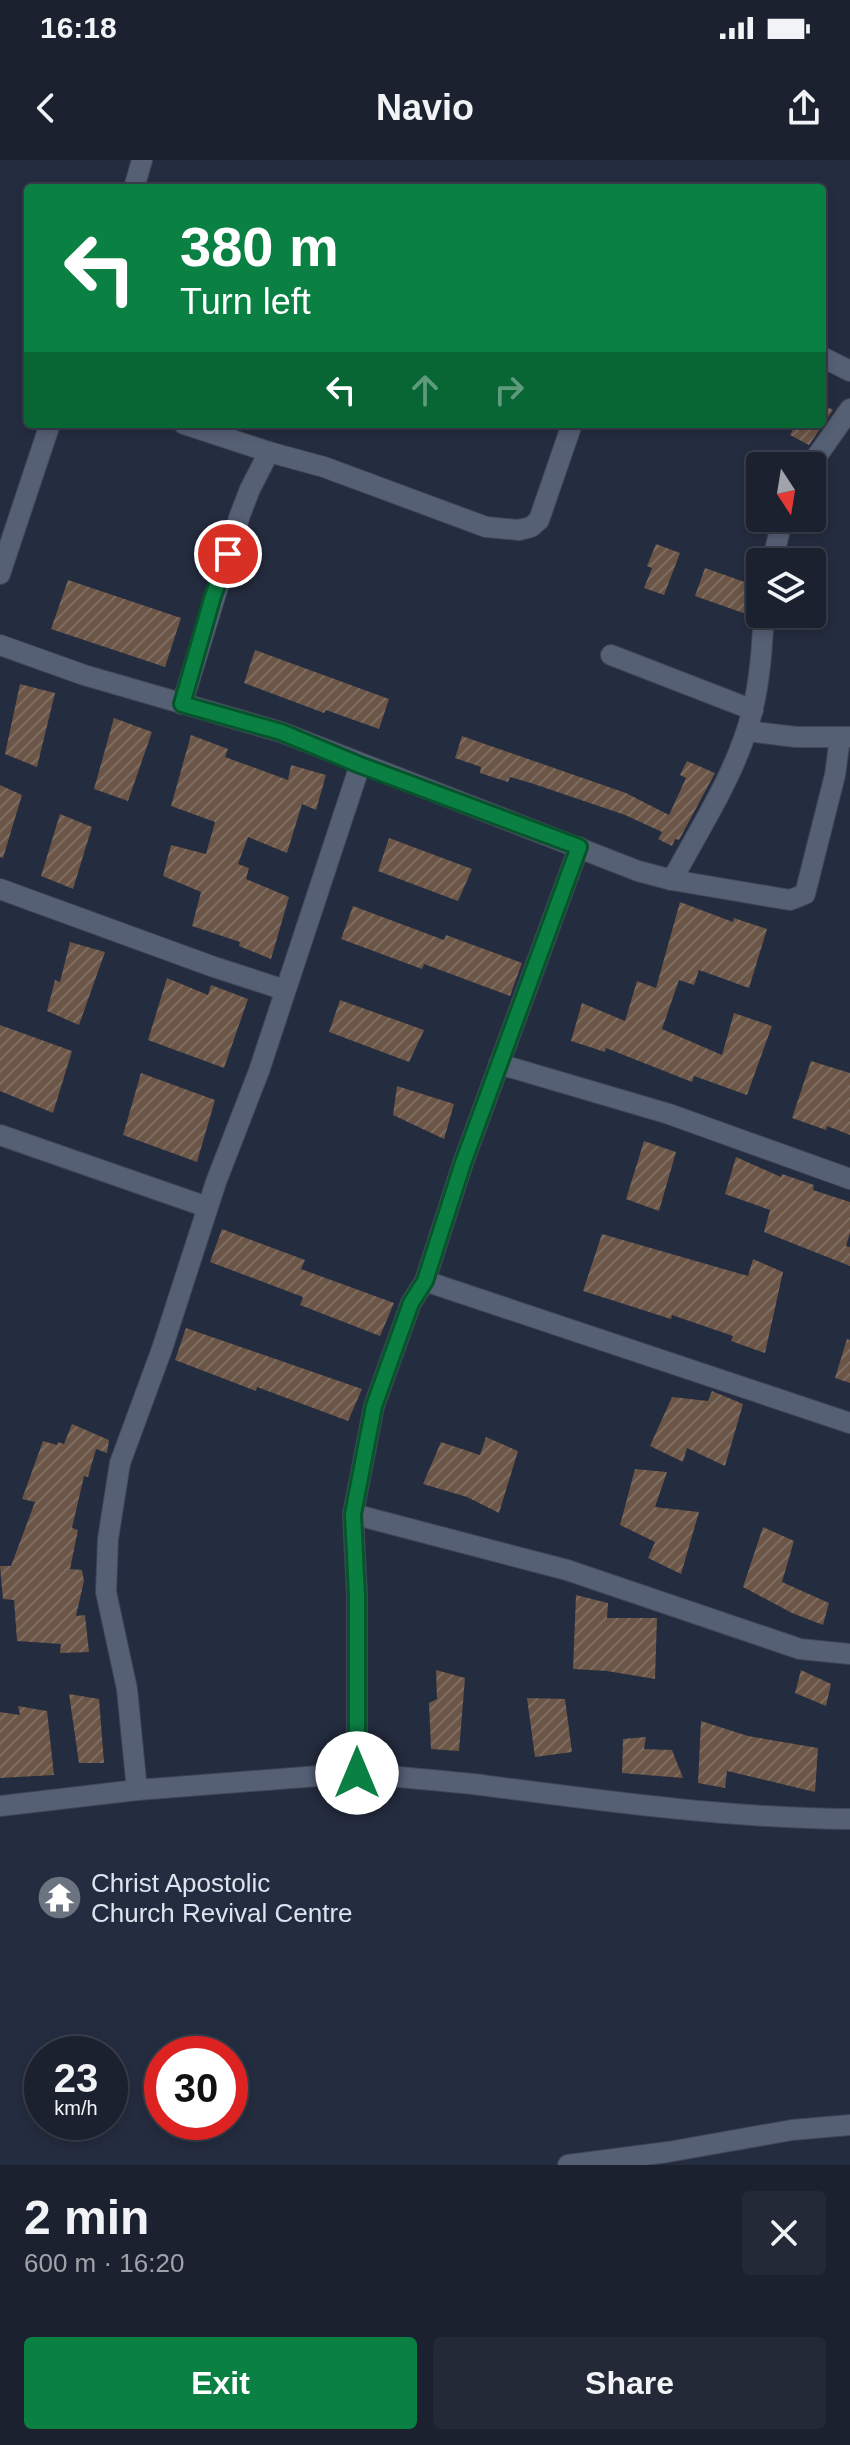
<!DOCTYPE html>
<meta charset="utf-8">
<style>
body{margin:0;font-family:Arial,sans-serif;background:#242937;color:#f1f3f6;height:100vh;display:flex;flex-direction:column;font-size:30px;white-space:nowrap}
*{box-sizing:border-box;margin:0}
p{font-size:26px;color:#a0a3aa}
.icon{flex:none;width:44px;height:44px;fill:none;stroke:currentColor;stroke-width:2;stroke-linecap:round;stroke-linejoin:round}
.map{position:relative;height:2005px;overflow:hidden}
.sheet{display:flex;flex-direction:column;background:#1b212f;flex:1}
.sheet>*{flex:none}
.banner{position:absolute;left:24px;top:24px;width:802px;height:244px;border-radius:8px;box-shadow:0 4px 12px #0003,0 0 0 2px #393e4b;background:#0b8043;color:#fff;overflow:hidden}
.needle{width:52px;rotate:168deg}
.fabs{position:absolute;left:746px;top:292px;display:grid;gap:16px}
.fabs a{display:grid;place-items:center;width:80px;height:80px;border-radius:8px;background:#1b212f;box-shadow:0 4px 12px #0003,0 0 0 2px #393e4b;font-size:40px}
.speed{position:absolute;left:24px;top:1876px;display:flex;gap:16px;font-size:40px;font-weight:700;text-align:center}
.speed>*{display:grid;place-content:center;width:104px;height:104px;border-radius:50%;background:#1b212f;box-shadow:0 4px 12px #0003,0 0 0 2px #393e4b;line-height:1}
.speed small{font-size:20px;font-weight:400}
.speed .limit{border:12px solid #d22;background:#fff;color:#111}
.pin{position:absolute;display:grid;place-items:center;width:68px;height:68px;color:#fff;margin:-34px;border:4px solid #fff;border-radius:50%;box-shadow:0 2px 8px #0007}
.me{position:absolute;width:88px;margin:-44px;rotate:0deg;stroke-linejoin:round;filter:drop-shadow(0 0 6px #0008)}
.turn{display:flex;align-items:center;gap:28px;height:168px;padding:0 24px;font-size:36px}
.turn .icon{width:104px;height:104px;stroke-width:2.5}
.turn b{display:block;font-size:56px;line-height:68px}
.lanes{display:flex;align-items:center;height:76px;padding:0 24px;background:#0003;justify-content:center;gap:40px;direction:ltr}
.lanes .off{opacity:.35}
.round{display:grid;place-items:center;flex:none;width:84px;height:84px;border-radius:8px;background:#242937}
.summary{display:flex;align-items:center;justify-content:space-between;height:136px;padding:0 24px}
h1{font-size:48px;font-weight:800;line-height:60px}
.primary-button{display:flex;gap:16px;margin-top:auto;padding:16px 24px}
.primary-button a{flex:1;height:92px;border-radius:8px;background:#0b8043;color:#fff;font-size:32px;font-weight:800;line-height:92px;text-align:center}
.primary-button a+a{background:#242937;color:#f1f3f6}
.status{display:flex;justify-content:space-between;align-items:center;height:56px;padding:0 40px;background:#1b212f;direction:ltr}
.status svg{height:22px;fill:currentColor}
header{display:flex;justify-content:space-between;align-items:center;height:104px;padding:0 24px;background:#1b212f;font-size:36px;font-weight:800}
.map>svg:first-child{display:block}
.building{fill:url(#building-hatch)}
.lines{fill:none;stroke-linecap:round;stroke-linejoin:round}
.minor-casing{stroke:#3f4655;stroke-width:22}
.minor{stroke:#566075;stroke-width:20}
.route-casing{stroke:#07532c;stroke-width:20}
.route{stroke:#0b8043;stroke-width:14}
.labels{text-anchor:middle;dominant-baseline:central;stroke-width:6;stroke-linejoin:round;paint-order:stroke}
.poi-label{font-size:26px;fill:#dde3ef;stroke:#242c3f;text-anchor:start}
</style>
<div class="status"><b>16:18</b><svg viewBox="0 0 49 12"><path d="M0 12V9h3v3zM5 12V6h3v6zM10 12V3h3v9zM15 12V0h3v12zM26 1h20v11H26zM47 4h2v5h-2z"/></svg></div>
<header><svg class="icon" aria-label="back" viewBox="0 0 24 24"><path d="M15 5l-7 7 7 7"/></svg>Navio<svg class="icon" aria-label="share" viewBox="0 0 24 24"><path d="M12 15V3M7 8l5-5 5 5M5 13v7h14v-7"/></svg></header>
<div class="map">
<svg width="850" height="2005" viewBox="0 0 850 2005">
<defs>
<pattern id="building-hatch" width="6" height="6" patternUnits="userSpaceOnUse" patternTransform="scale(2)"><rect width="6" height="6" fill="#6a5546"/><path d="M-1 1l2-2M0 6l6-6M5 7l2-2" fill="none" stroke="#7f6d61"/></pattern>
</defs>
<rect width="100%" height="100%" fill="#242c3f"/>
<!-- building -->
<g class="building">
<polygon points="822,244 833,250 809,285 790,275 796,264 822,264"/>
<polygon points="656,384 680,393 664,435 644,428 652,408 647,406"/>
<polygon points="705,408 756,426 746,454 695,436"/>
<polygon points="68,420 181,458 165,507 51,469"/>
<polygon points="255,490 389,539 379,569 326,550 324,553 244,523"/>
<polygon points="20,524 55,533 37,607 5,594"/>
<polygon points="114,558 152,572 128,641 94,629"/>
<polygon points="191,575 228,589 225,597 288,620 291,605 326,615 316,650 302,644 287,693 248,677 238,704 249,708 246,719 289,737 271,799 239,786 240,782 192,766 201,732 163,716 171,685 206,694 215,662 171,646"/>
<polygon points="462,576 626,633 669,655 686,618 680,615 687,601 715,613 679,680 675,679 672,686 658,679 662,672 625,655 531,623 510,617 508,622 480,613 481,607 455,598"/>
<polygon points="0,625 22,635 3,698 0,697"/>
<polygon points="60,654 92,667 73,729 41,716"/>
<polygon points="389,678 472,709 458,741 378,711"/>
<polygon points="680,742 733,762 734,758 767,769 749,828 699,810 694,825 679,820 662,869 722,895 734,853 772,866 747,935 694,916 692,922 606,888 605,892 571,881 582,843 625,861 637,821 656,828"/>
<polygon points="353,746 444,780 446,775 522,803 510,836 424,804 422,809 341,779"/>
<polygon points="70,782 105,792 79,865 47,851 55,820 60,822"/>
<polygon points="167,818 208,835 211,825 248,839 224,908 148,880"/>
<polygon points="340,840 424,870 409,902 329,872"/>
<polygon points="0,865 72,891 53,953 0,931"/>
<polygon points="811,901 850,913 850,975 827,966 826,970 792,958"/>
<polygon points="141,913 215,940 197,1002 123,975"/>
<polygon points="397,926 454,944 444,979 393,955"/>
<polygon points="644,981 676,992 659,1051 626,1039"/>
<polygon points="736,997 781,1017 782,1014 814,1025 813,1030 850,1042 850,1073 846,1086 850,1087 850,1106 764,1072 770,1050 725,1034"/>
<polygon points="222,1069 305,1100 301,1109 394,1143 380,1176 300,1145 303,1137 210,1102"/>
<polygon points="602,1074 748,1116 753,1099 783,1112 765,1193 731,1181 733,1176 672,1155 671,1159 583,1131"/>
<polygon points="186,1168 362,1229 348,1261 257,1227 256,1231 175,1200"/>
<polygon points="847,1179 850,1180 850,1223 835,1218"/>
<polygon points="712,1231 743,1244 725,1306 687,1288 683,1302 650,1286 672,1237 708,1241"/>
<polygon points="72,1264 109,1280 107,1293 96,1289 88,1317 84,1316 72,1368 78,1370 70,1409 82,1410 84,1421 76,1456 85,1455 89,1492 60,1493 61,1484 17,1481 14,1440 3,1439 0,1406 11,1406 35,1342 22,1339 43,1281 57,1285 58,1282 64,1284"/>
<polygon points="486,1277 518,1291 499,1353 467,1337 423,1324 441,1282 480,1295"/>
<polygon points="635,1309 667,1312 655,1347 699,1352 681,1414 648,1398 655,1382 620,1365"/>
<polygon points="763,1367 794,1381 782,1422 829,1443 823,1465 792,1453 743,1427"/>
<polygon points="576,1435 608,1443 607,1458 657,1458 655,1519 607,1511 573,1509"/>
<polygon points="436,1510 465,1518 459,1591 431,1589 429,1543 437,1539"/>
<polygon points="801,1510 831,1524 826,1546 795,1533"/>
<polygon points="69,1534 99,1539 104,1603 79,1603"/>
<polygon points="527,1538 565,1539 572,1592 535,1597"/>
<polygon points="18,1546 47,1551 54,1615 0,1618 0,1552 20,1555"/>
<polygon points="701,1561 748,1576 818,1588 815,1632 727,1611 725,1628 698,1623"/>
<polygon points="646,1577 644,1589 672,1590 683,1618 622,1613 623,1579"/>
</g>
<g class="lines">
<defs>
<g id="minor">
<polyline points="134,28 142,0"/>
<polyline points="822,197 850,211"/>
<polyline points="184,264 269,292 324,307 486,367 519,370 531,367 539,360 572,264"/>
<polyline points="810,306 850,249"/>
<polyline points="772,402 783,358"/>
<polyline points="0,414 50,264"/>
<polyline points="0,485 84,515 281,572 638,711 672,720 790,740 805,734 835,615 840,578"/>
<polyline points="611,495 753,550"/>
<polyline points="182,544 240,355 250,329 269,292"/>
<polyline points="747,571 796,577 850,577"/>
<polyline points="360,605 259,911 216,1022 162,1189 120,1303 108,1379 106,1432 127,1529 137,1630 357,1613 357,1436 353,1354 374,1246 411,1143 425,1121 463,1003 579,687"/>
<path d="M672,720C701,666 737,612 752,552C760,521 762,487 764,454"/>
<polyline points="0,729 214,807 285,830"/>
<polyline points="499,904 669,954 850,1019"/>
<polyline points="0,975 207,1047"/>
<polyline points="425,1121 850,1263"/>
<polyline points="353,1354 567,1410 800,1489 850,1494"/>
<path d="M357,1613C395,1617 434,1620 473,1624C598,1640 723,1658 850,1659"/>
<polyline points="0,1646 137,1630"/>
<polyline points="568,2005 668,1992 792,1970 850,1965"/>
</g>
</defs>
<!-- minor casing -->
<use href="#minor" class="minor-casing"/>
<!-- minor -->
<use href="#minor" class="minor"/>
</g>
<g class="lines">
<defs>
<polyline id="route" points="228,394 213,436 182,544 281,572 360,605 579,687 463,1003 425,1121 411,1143 374,1246 353,1354 357,1436 357,1613"/>
</defs>
<!-- route casing -->
<use href="#route" class="route-casing"/>
<!-- route -->
<use href="#route" class="route"/>
</g>
<!-- icons -->
<defs>
<symbol id="temple-disc" viewBox="-11 -11 22 22"><circle r="9.5" fill="#6b7280" stroke="#242c3f"/><path d="M0-6L5-2H3V0L6.5 2.5H4V6H1.5V3h-3V6H-4V2.5H-6.5L-3 0V-2H-5Z" fill="#fff"/></symbol>
</defs>
<g fill-rule="evenodd">
<use href="#temple-disc" x="34" y="1712" width="51" height="51"/>
</g>
<g class="labels">
<!-- poi labels -->
<g class="poi-label">
<text x="91" y="1723">Christ Apostolic<tspan x="91" dy="30">Church Revival Centre</tspan></text>
</g>
</g>
</svg>
<div class="fabs">
<a><svg class="needle" viewBox="-14 -14 28 28"><path d="M0-13l5 13h-10z" fill="#e53935"/><path d="M0 13l5-13h-10z" fill="#a0a3aa"/></svg></a>
<a><svg class="icon" aria-label="layers" viewBox="0 0 24 24"><path d="M12 4l9 5-9 5-9-5zM3 14l9 5 9-5"/></svg></a>
</div>
<div class="speed"><div>23<small>km/h</small></div><div class="limit">30</div></div>
<div class="pin" style="left:228px;top:394px;background:#d93025"><svg class="icon" aria-label="arrive" viewBox="0 0 24 24"><path d="M6 21V4h12l-3 4 3 4H6"/></svg></div>
<svg class="me" style="left:357px;top:1613px" viewBox="-20 -20 40 40"><circle r="19" fill="#fff"/><path d="M0-13L10 11 0 6-10 11z" fill="#0b8043"/></svg>
<div class="banner">
<div class="turn"><svg class="icon" aria-label="left" viewBox="0 0 24 24"><path d="M17 20v-9H6M10 6l-5 5 5 5"/></svg><div><b>380 m</b>Turn left</div></div>
<div class="lanes"><svg class="icon" aria-label="left" viewBox="0 0 24 24"><path d="M17 20v-9H6M10 6l-5 5 5 5"/></svg><svg class="icon off" aria-label="ahead" viewBox="0 0 24 24"><path d="M12 20V5M6 11l6-6 6 6"/></svg><svg class="icon off" aria-label="right" viewBox="0 0 24 24"><path d="M7 20v-9h11M14 6l5 5-5 5"/></svg></div>
</div>
</div>
<section class="sheet">
<div class="summary"><div><h1>2 min</h1><p>600 m · 16:20</p></div><a class="round"><svg class="icon" aria-label="close" viewBox="0 0 24 24"><path d="M6 6l12 12M18 6L6 18"/></svg></a></div>
<div class="primary-button"><a>Exit</a><a>Share</a></div>
</section>
